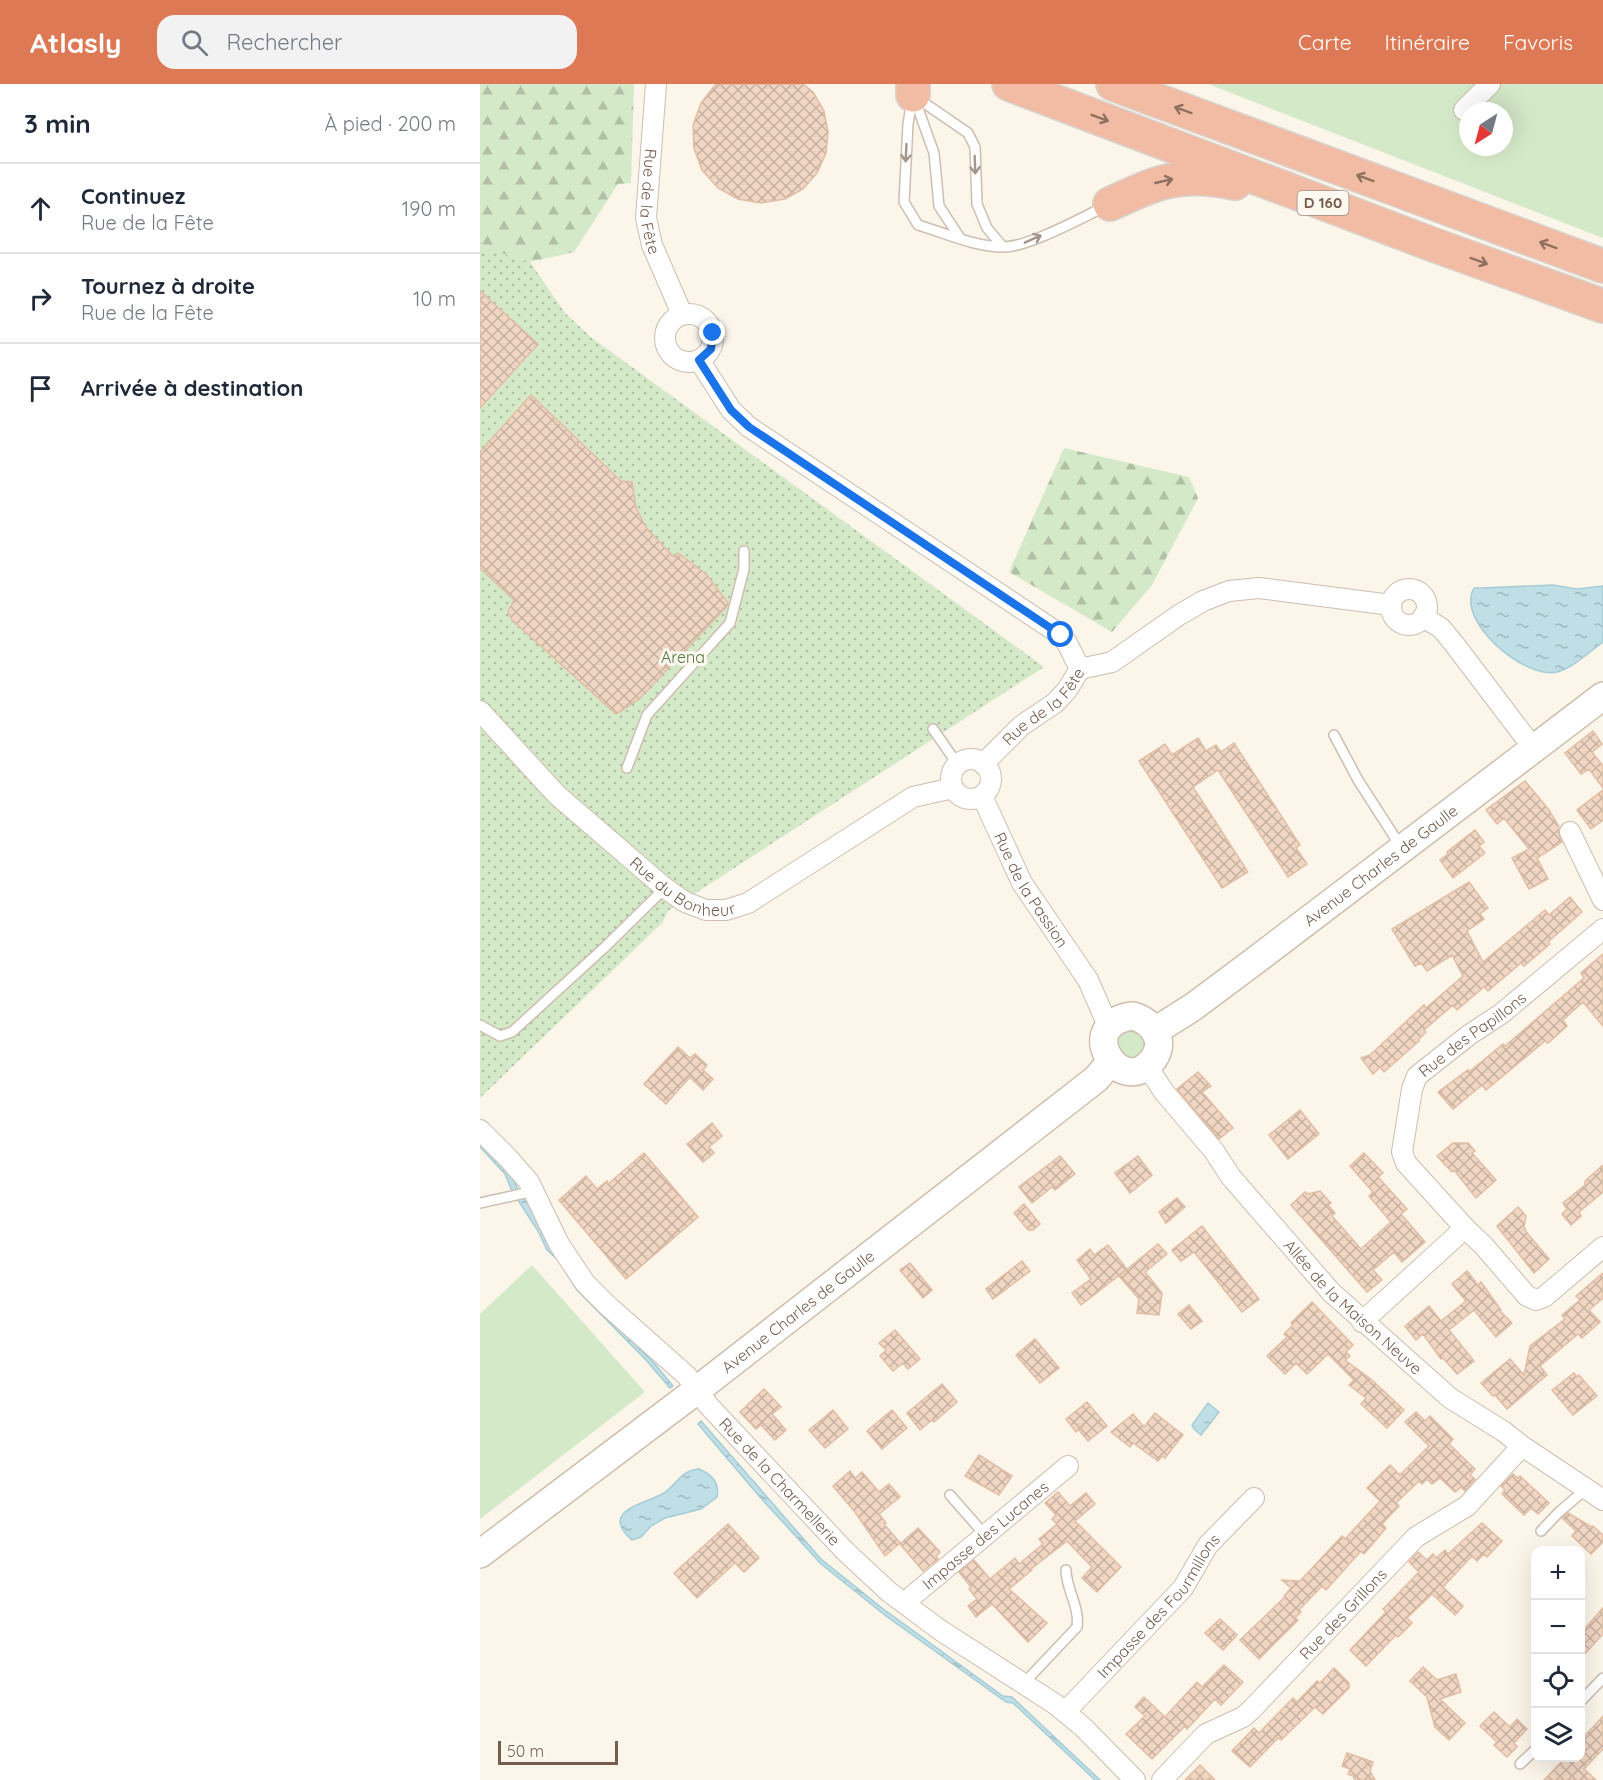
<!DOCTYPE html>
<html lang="fr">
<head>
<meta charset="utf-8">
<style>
  body { margin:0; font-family:Quicksand,sans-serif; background:#f2f2f3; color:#1f2937 }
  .controls { position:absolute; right:18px; bottom:18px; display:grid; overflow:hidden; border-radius:12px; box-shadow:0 6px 24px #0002 }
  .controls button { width:54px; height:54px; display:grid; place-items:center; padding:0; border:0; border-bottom:2px solid #e0e1e3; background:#fff; color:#1f2937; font:30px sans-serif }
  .compass { position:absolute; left:979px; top:18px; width:54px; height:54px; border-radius:50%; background:#fff; box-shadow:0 6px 24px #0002; rotate:216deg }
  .scale { position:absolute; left:18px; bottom:15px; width:120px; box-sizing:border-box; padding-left:6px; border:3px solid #755d4e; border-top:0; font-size:16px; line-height:21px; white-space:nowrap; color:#755d4e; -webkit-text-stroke:4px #fef9f0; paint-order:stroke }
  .stop { position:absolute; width:18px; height:18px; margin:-14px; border:4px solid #1a73e8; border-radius:50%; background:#fff }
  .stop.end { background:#1a73e8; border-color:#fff; box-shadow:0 2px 6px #0008 }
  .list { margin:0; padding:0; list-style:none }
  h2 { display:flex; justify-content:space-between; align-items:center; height:78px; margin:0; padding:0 24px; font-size:26px }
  h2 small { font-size:20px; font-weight:400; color:#747a83 }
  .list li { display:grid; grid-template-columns:39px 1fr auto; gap:18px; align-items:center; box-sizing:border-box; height:90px; padding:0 24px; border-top:2px solid #e0e1e3 }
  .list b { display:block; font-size:22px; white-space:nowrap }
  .list p { margin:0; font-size:20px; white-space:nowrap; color:#747a83 }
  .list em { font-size:20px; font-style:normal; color:#747a83 }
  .icon { flex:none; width:33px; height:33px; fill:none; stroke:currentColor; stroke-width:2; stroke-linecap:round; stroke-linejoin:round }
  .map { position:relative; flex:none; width:1123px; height:1696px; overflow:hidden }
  header { display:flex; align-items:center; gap:36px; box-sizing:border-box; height:84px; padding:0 30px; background:#de7956; color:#fff }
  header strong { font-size:28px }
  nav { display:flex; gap:33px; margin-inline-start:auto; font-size:21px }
  .search { width:420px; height:54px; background:#f2f2f3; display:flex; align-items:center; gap:15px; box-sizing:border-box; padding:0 21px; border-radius:18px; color:#747a83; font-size:22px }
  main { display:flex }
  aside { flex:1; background:#fff }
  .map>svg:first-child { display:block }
  .grass { fill:#d4e9c8; fill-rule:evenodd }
  .forest { fill:url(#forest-firs) }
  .park { fill:url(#park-dots) }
  .water { fill:url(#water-ripples); stroke:#a5cdd6; stroke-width:1.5 }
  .building { fill:url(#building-cross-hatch); stroke:#e1bda4; stroke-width:1.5 }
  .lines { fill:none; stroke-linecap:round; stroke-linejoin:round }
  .lane-casing { stroke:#cdbeb0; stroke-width:12 }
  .street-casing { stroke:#cdbeb0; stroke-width:22 }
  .secondary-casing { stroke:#d0bead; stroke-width:30 }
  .highway-casing { stroke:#d8d2cd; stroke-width:36 }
  .lane { stroke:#fff; stroke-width:9 }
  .street { stroke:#fff; stroke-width:20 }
  .secondary { stroke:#fff; stroke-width:27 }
  .highway { stroke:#f2bba4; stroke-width:33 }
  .oneway { stroke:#8e705f }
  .oneway2 { stroke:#a5968c }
  .route { stroke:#1a73e8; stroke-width:8 }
  .labels { text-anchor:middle; stroke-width:6; stroke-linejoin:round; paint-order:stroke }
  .shield { fill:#fef9f0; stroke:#9e8c7f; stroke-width:1.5 }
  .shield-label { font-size:15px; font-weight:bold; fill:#755d4e }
  .street-label { font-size:16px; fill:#755d4e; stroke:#fef9f0 }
  .park-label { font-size:16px; fill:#547a46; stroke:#fef9f0 }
</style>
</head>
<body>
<header>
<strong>Atlasly</strong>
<div class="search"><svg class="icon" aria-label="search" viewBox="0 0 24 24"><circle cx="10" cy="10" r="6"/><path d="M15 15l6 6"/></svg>Rechercher</div>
<nav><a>Carte</a><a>Itinéraire</a><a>Favoris</a></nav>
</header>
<main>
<aside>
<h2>3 min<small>À pied · 200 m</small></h2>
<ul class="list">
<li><svg class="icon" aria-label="ahead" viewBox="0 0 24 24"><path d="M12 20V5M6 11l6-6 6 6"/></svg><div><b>Continuez</b><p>Rue de la Fête</p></div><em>190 m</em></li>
<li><svg class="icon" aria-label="right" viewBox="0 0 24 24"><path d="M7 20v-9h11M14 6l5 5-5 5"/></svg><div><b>Tournez à droite</b><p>Rue de la Fête</p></div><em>10 m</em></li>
<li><svg class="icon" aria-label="arrive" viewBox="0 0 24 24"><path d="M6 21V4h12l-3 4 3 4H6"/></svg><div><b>Arrivée à destination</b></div></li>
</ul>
</aside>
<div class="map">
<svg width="1123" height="1696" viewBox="0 0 1123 1696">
  <defs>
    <pattern id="forest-firs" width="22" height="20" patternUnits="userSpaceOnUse" patternTransform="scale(1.5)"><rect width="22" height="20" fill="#d4e9c8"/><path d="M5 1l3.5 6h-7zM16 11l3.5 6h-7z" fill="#b1c0a5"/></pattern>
    <pattern id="park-dots" width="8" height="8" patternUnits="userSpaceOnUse" patternTransform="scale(1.5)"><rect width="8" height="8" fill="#d4e9c8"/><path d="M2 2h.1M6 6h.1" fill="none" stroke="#b1c0a5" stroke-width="1.8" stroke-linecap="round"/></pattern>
    <pattern id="water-ripples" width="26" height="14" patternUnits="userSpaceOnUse" patternTransform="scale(1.5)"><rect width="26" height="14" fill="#bfdee5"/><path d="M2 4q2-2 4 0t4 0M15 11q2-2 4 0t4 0" fill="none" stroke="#a0b7bc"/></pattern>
    <pattern id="building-cross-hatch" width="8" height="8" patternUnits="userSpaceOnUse" patternTransform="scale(1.5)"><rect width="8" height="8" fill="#f0d6c3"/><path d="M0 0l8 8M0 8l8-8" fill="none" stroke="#c7b1a1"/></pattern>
  </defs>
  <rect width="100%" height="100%" fill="#fcf5ea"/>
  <path class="grass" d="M728,0H1123V154ZM988,27H1024V63H988Z
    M654,942L669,957L658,975L642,973L636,953Z
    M52,1181L165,1308L0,1435V1230Z"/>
  <path class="forest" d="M0,0H154L151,99L138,100L94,168L50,178L7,165L0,156Z
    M584,364L709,393L718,414L672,501L632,548L529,488Z"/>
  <path class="park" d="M0,156L7,165L50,178L85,229L112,254L564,583L188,827L182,839L0,1014Z"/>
  <path class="water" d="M1073,501L1097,505L1123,502V558C1109,568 1093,584 1077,588C1045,596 975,537 994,504H1001Z
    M0,1058L29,1085L38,1106L138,1243L175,1280L193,1302L190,1304L166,1276L97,1206L78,1176L67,1166L58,1147L32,1107L25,1090L0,1063Z
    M728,1319L739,1328L721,1351L714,1345L712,1341Z
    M221,1337L341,1475L402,1524L523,1612L532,1613L620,1696H615L533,1619L526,1618L406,1532L341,1480L279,1412L218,1340Z
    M219,1385C231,1390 240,1398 237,1413L221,1425L185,1434L171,1442L161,1453L152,1456C118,1426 166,1420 184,1409C197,1400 201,1386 219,1385Z"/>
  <path class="building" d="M236,0H323L333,8L344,27L348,48L346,69L337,89L323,105L305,115L281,119L258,115L238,104L222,86L214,64L213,41L221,19Z
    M0,207L58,260L0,324Z
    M51,311L141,397L152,398L156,424L167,445L194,473L198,469L226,490L248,519L247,522L159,615L136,630L32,536L28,527L34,516L0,484V368Z
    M1113,647L1122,660L1112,668L1123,682V704L1109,685L1101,690L1085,669Z
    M718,654L726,667L736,661L741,668L754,659L820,761L816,764L827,780L808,793L738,686L713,703L768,788L742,804L659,677L685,660L692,671Z
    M1045,697L1069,726L1079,743L1078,748L1082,758L1057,774L1068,795L1049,805L1032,774L1049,765L1024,734L1017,740L1006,726Z
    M1123,706V736L1111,745L1097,726Z
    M995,746L1004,758L999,762L1005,769L973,794L960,776L968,770L967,768Z
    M989,798L1008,824L1000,830L1004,835L987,847L1003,878L1065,826L1069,831L1090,813L1102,828L1068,858L1070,860L1044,882L1041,879L1008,907L1004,903L977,926L973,921L944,946L946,948L939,955V957L904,988L900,983L893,990L881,974L890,971L944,921L946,924L983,892L972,871L947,887L941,879L935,882L912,845Z
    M1123,870V942L1103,918L1083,936L1087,942L1068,959L1065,957L1006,1006L1002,1001L973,1025L958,1008L988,986L989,988L1023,960L1025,962L1104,894L1101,889Z
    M198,963L210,974L215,970L227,981L223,986L233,995L223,1006L210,993L186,1020L164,1000Z
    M718,988L731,1002L722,1008L753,1044L739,1055L697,1005Z
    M820,1026L839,1050L808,1075L789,1051Z
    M232,1039L242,1052L229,1063L234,1069L223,1078L207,1060Z
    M973,1059H988L995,1067L992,1069L1016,1096L996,1114L974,1086L972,1088L957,1072Z
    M164,1069L218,1133L146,1195L79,1116L106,1092L117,1105L127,1097L128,1100Z
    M884,1069L903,1089L898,1093L927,1125L921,1130L945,1158L922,1178L914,1168L893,1186L902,1196L887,1208L811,1121L825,1108L828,1110L840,1107L851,1119L848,1121L855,1129L852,1132L881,1165L911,1138L889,1112L893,1108L870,1082Z
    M580,1072L595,1090L575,1106L572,1103L552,1119L539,1103Z
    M658,1072L672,1091L650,1109L635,1089Z
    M1123,1081V1108L1099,1128L1101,1132L1091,1141L1082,1130L1087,1125L1083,1119L1105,1101V1097Z
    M697,1114L705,1123L686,1139L679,1128Z
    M544,1120L560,1140L553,1146H548L534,1129Z
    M1038,1123L1046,1132L1044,1143L1047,1149L1069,1175L1054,1189L1017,1142Z
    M722,1142L779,1215L762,1228L714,1168L701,1177L692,1166Z
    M678,1160L687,1170L665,1188L682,1209L679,1231L657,1229L659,1215L639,1192Z
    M628,1161L647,1185L601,1221L592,1209L611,1195L597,1176L610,1165L614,1171Z
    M542,1177L550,1187L513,1215L506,1205Z
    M430,1179L452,1206L443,1214L420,1186Z
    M987,1187L998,1201L1001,1198L1021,1226L1020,1227L1032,1239L1016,1253L994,1226L969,1246L994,1277L977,1290L963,1274L961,1275L943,1250L936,1256L925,1242L949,1222L961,1237L986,1217L972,1200Z
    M1123,1189V1214L1109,1226L1120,1238L1102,1254L1098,1250L1060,1282L1067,1291L1027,1325L1015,1311L1013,1312L1001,1299L1030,1275L1044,1291L1050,1262L1085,1235L1082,1231L1100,1216L1096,1212Z
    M832,1218L873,1261L866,1268L870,1272L865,1276L892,1296L924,1326L907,1344L881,1320L886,1314L869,1301L874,1296L848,1270L827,1290L816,1279L805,1290L787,1272L807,1253L804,1250L813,1241L811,1239Z
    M709,1221L722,1237L711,1245L698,1230Z
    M415,1246L440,1275L428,1285L423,1279L413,1287L400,1272L406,1266L399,1259Z
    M555,1255L579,1284L560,1299L536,1271Z
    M1094,1289L1097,1293L1099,1291L1117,1312L1093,1331L1072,1306Z
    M462,1300L477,1318L454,1338L452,1336L440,1346L427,1329Z
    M284,1305L301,1323L292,1330L306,1346L295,1356L281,1341L276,1345L260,1328Z
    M607,1318L627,1342L608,1357L598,1345L596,1348L586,1335Z
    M353,1326L368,1345L345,1364L329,1346Z
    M412,1326L427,1344L402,1365L387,1347Z
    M936,1328L945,1337L950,1332L973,1355L969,1360L995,1385L990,1391L995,1395L985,1407L981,1403L975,1408L960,1394L952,1400L947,1395L942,1400L939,1397L916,1419L919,1422L902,1440L906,1444L884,1470L881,1467L846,1506L842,1502L819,1526L821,1528L815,1534L818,1536L779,1575L760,1556L805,1513L804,1512L811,1504L802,1496L820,1497L862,1452L865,1455L900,1417L887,1404L910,1381L920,1391L949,1362L925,1338Z
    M675,1329L703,1351L685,1374L682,1372L678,1377L653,1359L650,1363L631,1348L653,1330L664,1343Z
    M499,1371L532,1392L519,1411L485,1392Z
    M370,1387L375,1394L382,1388L399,1408L409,1400L420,1413L399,1430L406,1439L404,1440L420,1459L405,1472L375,1428L353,1402Z
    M1033,1390L1038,1394L1040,1392L1069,1419L1058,1430L1051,1424L1044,1431L1022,1410L1025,1406L1021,1402Z
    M578,1408L590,1422L606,1409L615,1420L595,1437L641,1483L617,1508L602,1494L612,1483L587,1457L551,1485L552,1486L529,1505L567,1539L548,1558L512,1520L496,1533L488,1522L497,1515L489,1505L491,1503L479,1488L494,1476L510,1495L535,1474L539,1480L563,1460L559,1455L577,1440L572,1435L576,1431L565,1419Z
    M1088,1429L1112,1443L1113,1442L1123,1451V1458L1111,1470L1092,1452L1096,1447L1082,1434Z
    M1002,1439L1022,1457L1007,1473L1004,1470L997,1477L992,1472L963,1503L983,1522L975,1531L952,1510L927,1534L932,1539L918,1553L916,1551L886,1582L870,1566L906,1528L903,1525L939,1488L929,1478L938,1468L947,1476L953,1470L956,1474L965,1466L968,1470Z
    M248,1440L279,1474L264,1488L255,1479L217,1514L194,1489Z
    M438,1444L460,1468L456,1472L458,1475L443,1487L420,1460Z
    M1123,1524V1550L1101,1574V1549Z
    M740,1535L757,1551L743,1566L725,1549Z
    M744,1581L763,1598L741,1621L735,1615L707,1645L705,1642L672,1675L646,1650L665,1632L655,1623L664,1613L685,1633L717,1598L722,1603Z
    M943,1583L957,1596L976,1590L981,1608L960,1615L985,1639L969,1656L955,1643L947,1613L930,1597Z
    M854,1584L869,1599V1604L843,1630L835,1623L801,1656L798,1654L770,1683L752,1667L774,1644L779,1649L813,1614L817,1618L837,1597L840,1599Z
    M1014,1628L1030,1643L1037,1635L1047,1645L1034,1659L1037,1663L1027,1673L1014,1661L1017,1658L1000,1642Z
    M1123,1632V1665L1104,1685L1116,1696H1064L1085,1674H1101V1656Z
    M867,1669L893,1678L890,1687L895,1696H875L873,1692L868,1690L870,1685L862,1682Z
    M720,1681L735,1696H705Z"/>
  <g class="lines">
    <defs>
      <path id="lane" d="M437,14L488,49L495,63L497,120L507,144L523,163
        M432,16L428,40L424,118L438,141C465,149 495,163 523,163C549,163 601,134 626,122
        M435,16L454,69L459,122L480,154
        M453,645L478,681
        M854,651L878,696L921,763
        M147,684L167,631L250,539L264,485V467
        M0,941L20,952L32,948L125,863L185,804
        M0,1119L54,1107
        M470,1411L505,1451
        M1061,1447L1079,1428L1106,1405
        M544,1599L597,1543C600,1523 586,1505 586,1486
        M1100,1618L1123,1594
        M1040,1680L1056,1665"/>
      <g id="street">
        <path id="s1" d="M176,0L166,134L172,161L202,230"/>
        <path d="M984,26L1010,0"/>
        <circle cx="209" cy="254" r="24"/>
        <path d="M219,276L251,326L269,343L581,551L587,559L600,585"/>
        <circle cx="929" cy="523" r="18"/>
        <path d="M943,533L961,544L975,561L1054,665"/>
        <path d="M600,585L632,578L699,531L723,517L749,507L779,504L911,521"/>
        <path id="s2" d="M0,627L77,711L185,804L205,818L226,826H246L268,819L433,713L473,704"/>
        <circle cx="491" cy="695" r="20"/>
        <path id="s3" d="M503,680L541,642L575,619L587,606L600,585"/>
        <path id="s4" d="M502,712L542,799L608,896L629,944"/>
        <path d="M1090,748L1123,816"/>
        <path id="s5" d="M667,982L684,1008L734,1067L751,1093L851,1208L970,1314L1023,1347L1042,1362L1123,1416"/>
        <path id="s6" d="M0,1046L29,1075L49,1098L79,1160L105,1199L127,1221L207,1292L228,1321L365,1467L409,1508L460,1546L575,1620L603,1643L655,1696"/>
        <path d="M985,1144L1003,1161L1047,1212L1056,1216L1064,1213L1123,1163"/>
        <path id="s7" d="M882,1238L985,1144L926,1079L922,1068L932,1005L937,992L989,951L1021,930L1123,845"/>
        <path id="s8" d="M424,1519L588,1382"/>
        <path id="s9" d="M585,1628L703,1504L728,1461L774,1414"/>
        <path id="s10" d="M682,1696L726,1650L763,1633L772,1625L936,1453L987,1422L1042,1362"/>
      </g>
      <g id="secondary">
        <path d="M653,932C674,938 688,959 671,978C639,1014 593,939 653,932Z"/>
        <path id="s11" d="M675,947L713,923L772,879L1123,612"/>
        <path id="s12" d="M0,1470L217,1306L616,995L631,978"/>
      </g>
      <path id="highway" d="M529,0L954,161L1123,222
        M633,0L1123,182
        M433,11V0
        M630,120C679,97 700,88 755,99"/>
    </defs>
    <use href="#lane" class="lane-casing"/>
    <use href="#street" class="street-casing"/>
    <use href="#secondary" class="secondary-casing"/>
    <use href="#highway" class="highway-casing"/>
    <use href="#lane" class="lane"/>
    <use href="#street" class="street"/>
    <use href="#secondary" class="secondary"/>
    <use href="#highway" class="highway"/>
  </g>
  <defs><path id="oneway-shaft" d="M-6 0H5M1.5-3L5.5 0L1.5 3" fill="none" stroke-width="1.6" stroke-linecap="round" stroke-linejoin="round" transform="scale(1.5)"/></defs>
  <g class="oneway">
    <use href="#oneway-shaft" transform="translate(703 26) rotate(-160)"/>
    <use href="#oneway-shaft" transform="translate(620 34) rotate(21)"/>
    <use href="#oneway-shaft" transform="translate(885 94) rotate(-160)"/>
    <use href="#oneway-shaft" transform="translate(684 97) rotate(-13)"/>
    <use href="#oneway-shaft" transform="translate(1068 161) rotate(-160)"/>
    <use href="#oneway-shaft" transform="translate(999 177) rotate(20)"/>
  </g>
  <g class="oneway2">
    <use href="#oneway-shaft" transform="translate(426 69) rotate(93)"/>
    <use href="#oneway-shaft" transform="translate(495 81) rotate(88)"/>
    <use href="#oneway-shaft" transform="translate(553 155) rotate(-24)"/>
  </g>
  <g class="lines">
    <path class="route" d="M233,249L231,265L219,276L251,326L269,343L581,551"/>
  </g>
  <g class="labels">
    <rect class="shield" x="817.5" y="107" width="51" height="24" rx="4.5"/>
    <g class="shield-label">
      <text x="843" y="124">D 160</text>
    </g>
    <g class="street-label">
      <text dy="6" stroke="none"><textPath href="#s1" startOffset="118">Rue de la Fête</textPath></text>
      <text dy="6" stroke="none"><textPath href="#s3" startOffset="84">Rue de la Fête</textPath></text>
      <text dy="6" stroke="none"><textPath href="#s11" startOffset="280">Avenue Charles de Gaulle</textPath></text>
      <text dy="6" stroke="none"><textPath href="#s2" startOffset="273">Rue du Bonheur</textPath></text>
      <text dy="6" stroke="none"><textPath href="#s4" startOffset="106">Rue de la Passion</textPath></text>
      <text dy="6" stroke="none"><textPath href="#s7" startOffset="386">Rue des Papillons</textPath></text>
      <text dy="6" stroke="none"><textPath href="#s5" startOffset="318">Allée de la Maison Neuve</textPath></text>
      <text dy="6" stroke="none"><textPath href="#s12" startOffset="400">Avenue Charles de Gaulle</textPath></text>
      <text dy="6" stroke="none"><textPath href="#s6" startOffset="466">Rue de la Charmellerie</textPath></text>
      <text dy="6" stroke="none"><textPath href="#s8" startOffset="106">Impasse des Lucanes</textPath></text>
      <text dy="6" stroke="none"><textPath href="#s9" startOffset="142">Impasse des Fourmillons</textPath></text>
      <text dy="6" stroke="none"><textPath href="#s10" startOffset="248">Rue des Grillons</textPath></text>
    </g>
    <g class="park-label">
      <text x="203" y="579">Arena</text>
    </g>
  </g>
</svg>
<div class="controls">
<button>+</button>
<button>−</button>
<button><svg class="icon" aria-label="locate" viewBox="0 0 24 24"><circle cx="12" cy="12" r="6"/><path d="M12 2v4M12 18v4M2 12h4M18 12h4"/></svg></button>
<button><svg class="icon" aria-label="layers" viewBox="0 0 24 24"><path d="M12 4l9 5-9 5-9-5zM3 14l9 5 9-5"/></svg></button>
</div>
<svg class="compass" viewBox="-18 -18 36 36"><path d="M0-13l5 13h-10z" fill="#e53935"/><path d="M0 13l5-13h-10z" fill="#747a83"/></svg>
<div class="scale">50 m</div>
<div class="stop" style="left:581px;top:551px"></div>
<div class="stop end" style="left:233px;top:249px"></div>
</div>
</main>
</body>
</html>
